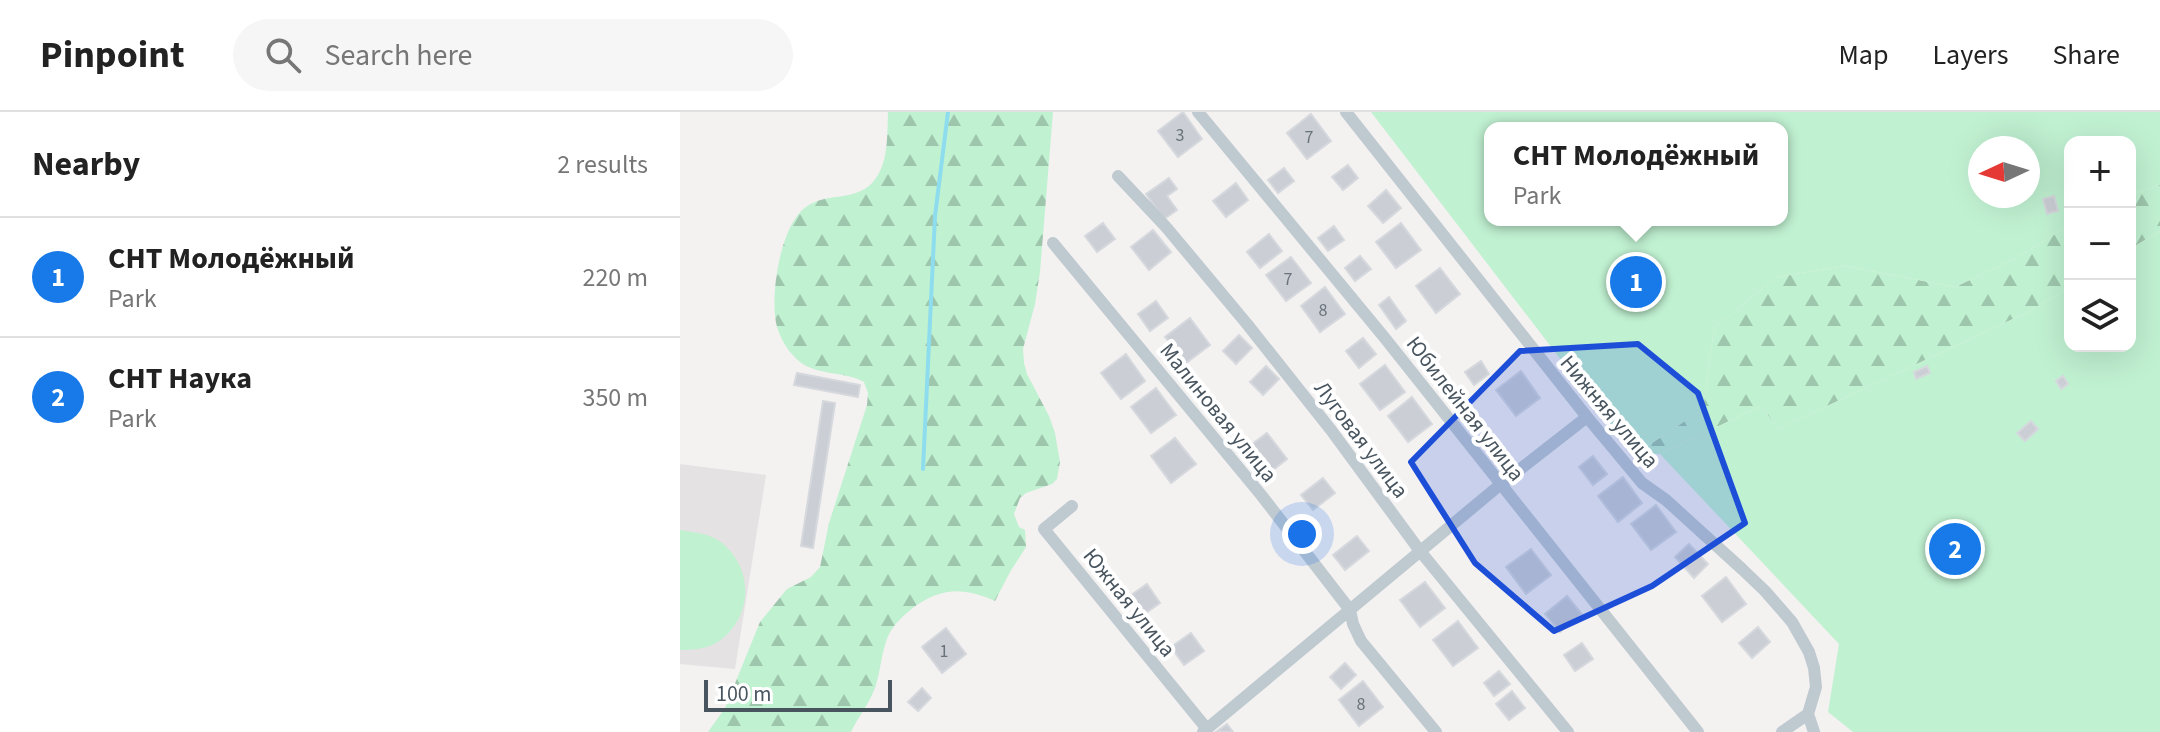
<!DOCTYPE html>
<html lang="en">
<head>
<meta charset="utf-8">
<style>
  body { margin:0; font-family:"Source Sans 3",sans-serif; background:#f6f6f6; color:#222 }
  .controls { position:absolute; right:24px; top:24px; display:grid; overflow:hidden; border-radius:16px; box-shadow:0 8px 32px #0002 }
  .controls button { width:72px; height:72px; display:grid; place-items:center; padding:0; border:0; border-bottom:2px solid #e0e0e0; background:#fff; color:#222; font:40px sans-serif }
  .compass { position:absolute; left:1288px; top:24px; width:72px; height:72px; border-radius:50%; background:#fff; box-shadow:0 8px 32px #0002; rotate:266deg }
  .scale { position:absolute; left:24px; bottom:20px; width:188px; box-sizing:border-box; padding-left:8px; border:4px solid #48555f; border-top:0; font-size:22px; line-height:28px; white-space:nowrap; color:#48555f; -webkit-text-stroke:6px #fff; paint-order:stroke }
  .you { position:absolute; left:622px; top:422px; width:28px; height:28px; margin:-20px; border:6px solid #fff; border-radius:50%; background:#1a73e8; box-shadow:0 0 0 12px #1a73e833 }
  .badge { display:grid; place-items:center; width:52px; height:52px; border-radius:50%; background:#177ae8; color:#fff; font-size:26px; font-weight:700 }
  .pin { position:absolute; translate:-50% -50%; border:4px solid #fff; box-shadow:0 2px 8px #0006 }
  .popup { position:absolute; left:804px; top:10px; width:304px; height:104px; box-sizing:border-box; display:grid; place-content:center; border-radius:16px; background:#fff; filter:drop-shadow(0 2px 6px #0005); font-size:26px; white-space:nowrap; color:#767676 }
  .popup b { font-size:30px; color:#222 }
  .popup::after { content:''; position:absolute; left:50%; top:100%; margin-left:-16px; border:16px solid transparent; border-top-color:#fff }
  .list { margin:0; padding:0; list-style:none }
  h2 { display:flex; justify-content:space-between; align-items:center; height:104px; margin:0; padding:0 32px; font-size:34px }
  h2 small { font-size:26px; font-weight:400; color:#767676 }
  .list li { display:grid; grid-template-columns:52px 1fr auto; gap:24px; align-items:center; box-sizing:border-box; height:120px; padding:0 32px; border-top:2px solid #e0e0e0 }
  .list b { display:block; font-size:30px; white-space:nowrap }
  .list p { margin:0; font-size:26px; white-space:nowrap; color:#767676 }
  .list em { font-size:26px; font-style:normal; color:#767676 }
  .icon { flex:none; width:44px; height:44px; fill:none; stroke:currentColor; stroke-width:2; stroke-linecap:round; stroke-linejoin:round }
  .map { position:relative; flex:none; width:1480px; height:620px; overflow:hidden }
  header { display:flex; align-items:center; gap:48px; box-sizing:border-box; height:112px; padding:0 40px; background:#fff; border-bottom:2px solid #e0e0e0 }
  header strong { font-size:38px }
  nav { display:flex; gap:44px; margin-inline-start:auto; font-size:28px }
  .search { width:560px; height:72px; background:#f6f6f6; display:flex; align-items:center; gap:20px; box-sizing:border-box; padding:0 28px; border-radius:44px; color:#767676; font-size:30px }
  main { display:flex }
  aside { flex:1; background:#fff }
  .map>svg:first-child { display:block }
  .education { fill:#e5e2e3 }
  .forest { fill:url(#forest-firs) }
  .garden { fill:#c0f1d1; fill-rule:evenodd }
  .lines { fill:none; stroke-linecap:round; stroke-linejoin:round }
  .stream { stroke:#8dddee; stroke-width:4 }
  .building { fill:#cbced4; stroke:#d5d8dd; stroke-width:2 }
  .minor { stroke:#bfc9d0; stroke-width:12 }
  .marked { fill:#1d4ed8; fill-opacity:0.2; stroke:#1d4ed8; stroke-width:6; stroke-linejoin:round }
  .labels { text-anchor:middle; stroke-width:8; stroke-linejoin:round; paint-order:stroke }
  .number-label { font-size:18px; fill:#69737c }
  .street-label { font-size:22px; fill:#48555f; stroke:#fff }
</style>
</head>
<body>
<header>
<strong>Pinpoint</strong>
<div class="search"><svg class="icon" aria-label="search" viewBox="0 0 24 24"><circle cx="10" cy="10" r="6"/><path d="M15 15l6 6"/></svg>Search here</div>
<nav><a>Map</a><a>Layers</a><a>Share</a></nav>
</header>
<main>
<aside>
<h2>Nearby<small>2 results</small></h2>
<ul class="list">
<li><span class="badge">1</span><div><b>СНТ Молодёжный</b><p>Park</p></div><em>220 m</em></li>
<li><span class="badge">2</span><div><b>СНТ Наука</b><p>Park</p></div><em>350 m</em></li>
</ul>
</aside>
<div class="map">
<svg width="1480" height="620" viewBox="0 0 1480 620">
  <defs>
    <pattern id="forest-firs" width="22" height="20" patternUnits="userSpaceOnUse" patternTransform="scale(2)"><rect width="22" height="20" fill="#c0f1d1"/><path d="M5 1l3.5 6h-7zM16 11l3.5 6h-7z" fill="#9ec6ad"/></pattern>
  </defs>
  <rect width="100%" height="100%" fill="#f4f1f1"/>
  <path class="education" d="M0,352L86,363L55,557L0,552Z"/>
  <path class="forest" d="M208,0H373L360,160L355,192L343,237L344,251L347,262L369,304L375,321L380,350L377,367L372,372L346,381L340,386L334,402L339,415L345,418L346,435L330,460L315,489C284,475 262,475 234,495C224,503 215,511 209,522C201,539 201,559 195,576C189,592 178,605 171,620H28L45,596L80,510L107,477L131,465L140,455L149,411L187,293L188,281L184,270C164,259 139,264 120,250C109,241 101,228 97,215C89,186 100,113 126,95C146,80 175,90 193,70C209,52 207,23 208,0Z
    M1480,73V119L1450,137V83Z
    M1390,113V175L1350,199L1098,317L1081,294L980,342L954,343L1023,297L1034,216L1097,165L1165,154L1275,175L1336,146Z"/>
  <path class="garden" d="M691,0H1480V73L1450,83V30H1390V113L1336,146L1275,175L1165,154L1097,165L1034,216L1023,297L954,343ZM810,16H1102V108H810ZM1300,36H1348V84H1300Z
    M1480,119V620H1173L1148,600L1159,532L980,342L1081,294L1098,317L1350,199L1390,175V234H1450V137Z
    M0,418C12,420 25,421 36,427C75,451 75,507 36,531C25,537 13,538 0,538Z"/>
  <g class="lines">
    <path class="stream" d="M243,357L255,104L268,0"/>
  </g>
  <path class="building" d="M503,0L522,27L498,45L478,19Z
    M631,2L651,29L627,47L607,21Z
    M668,53L678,66L663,78L652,65Z
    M604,56L614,69L598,81L588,68Z
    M489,66L497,77L487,84L497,98L484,107L466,82Z
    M556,71L568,88L546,105L533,89Z
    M706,78L721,96L703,111L688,94Z
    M1374,84L1378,99L1367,102L1363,87Z
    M423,111L435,127L417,140L405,124Z
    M721,111L741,138L716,156L696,130Z
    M654,114L664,128L648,139L638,126Z
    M473,118L491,140L469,158L451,135Z
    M589,122L602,139L580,156L567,140Z
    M680,144L691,157L675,169L665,156Z
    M611,145L631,171L606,189L586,163Z
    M760,156L780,182L756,201L736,174Z
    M645,175L665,202L640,220L621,194Z
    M709,185L726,209L716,217L699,193Z
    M476,189L488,206L470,219L458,202Z
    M510,206L530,233L506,251L485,225Z
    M559,223L572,236L556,252L543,239Z
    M683,226L696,242L679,256L666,239Z
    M446,242L465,269L441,287L421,261Z
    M801,249L809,262L794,273L785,260Z
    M705,253L725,280L700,298L680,272Z
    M586,254L599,267L583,283L570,270Z
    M1247,254L1250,261L1236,267L1234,260Z
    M841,259L860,286L836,304L816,278Z
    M117,261L180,273L178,285L114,273Z
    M1383,264L1388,272L1381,277L1376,269Z
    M476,276L496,303L471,321L451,295Z
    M732,285L752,312L728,330L708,304Z
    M143,289L155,291L133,436L121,434Z
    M1351,309L1358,317L1345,329L1337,321Z
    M587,321L607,347L583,366L563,339Z
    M495,326L516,352L491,371L471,344Z
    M913,344L927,362L913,373L899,355Z
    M943,365L962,391L938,410L918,384Z
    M643,366L655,381L633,398L621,383Z
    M976,393L996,420L971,438L951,412Z
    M677,424L689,439L665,458L653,443Z
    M1009,432L1028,452L1014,466L995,445Z
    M851,437L871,463L846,482L826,455Z
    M1046,465L1066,492L1042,510L1022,484Z
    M745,470L765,496L740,515L720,488Z
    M467,472L480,491L460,505L447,486Z
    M887,484L902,502L880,520L865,502Z
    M778,509L798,536L773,554L753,528Z
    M1078,515L1090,530L1072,546L1059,531Z
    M266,516L286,542L262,561L242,535Z
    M511,521L524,539L504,553L491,535Z
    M902,531L913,547L895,559L884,543Z
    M665,551L676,563L661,577L650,565Z
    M819,559L830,572L814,584L804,571Z
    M683,569L703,595L679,614L659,588Z
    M242,576L251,586L238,599L228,590Z
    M832,579L845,596L829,608L816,592Z
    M547,612L553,620H536Z"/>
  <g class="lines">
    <path class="minor" d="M518,0L704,225L1018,620
      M666,0L907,305L962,371L986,388L1062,457L1085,479L1112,510L1129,540L1134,556L1136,575L1128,602L1134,620
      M438,64L486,115L567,212L651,318L740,439L888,620
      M373,131L582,384L670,498L673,512L681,529L756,620
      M392,394L364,417L527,617
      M523,620L821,372L907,305
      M1102,620L1128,602"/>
  </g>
  <path class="marked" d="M958,232L1018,281L1065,411L972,474L874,519L795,451L731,350L840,239Z"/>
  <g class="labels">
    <g class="number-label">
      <text x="500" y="29">3</text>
      <text x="629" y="31">7</text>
      <text x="608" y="173">7</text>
      <text x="643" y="204">8</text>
      <text x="264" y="545">1</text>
      <text x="681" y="598">8</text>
    </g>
    <g class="street-label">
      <text transform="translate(786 296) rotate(52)" y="8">Юбилейная улица</text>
      <text transform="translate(930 299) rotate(50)" y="8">Нижняя улица</text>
      <text transform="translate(539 300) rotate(51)" y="8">Малиновая улица</text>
      <text transform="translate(682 327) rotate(53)" y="8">Луговая улица</text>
      <text transform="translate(450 490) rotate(51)" y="8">Южная улица</text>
    </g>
  </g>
</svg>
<div class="controls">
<button>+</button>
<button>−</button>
<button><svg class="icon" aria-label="layers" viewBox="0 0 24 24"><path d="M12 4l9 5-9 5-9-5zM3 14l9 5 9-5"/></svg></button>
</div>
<svg class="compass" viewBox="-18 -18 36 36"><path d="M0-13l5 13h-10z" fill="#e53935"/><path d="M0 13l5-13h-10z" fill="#767676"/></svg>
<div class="scale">100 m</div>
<div class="you"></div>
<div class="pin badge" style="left:956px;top:170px">1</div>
<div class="popup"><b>СНТ Молодёжный</b>Park</div>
<div class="pin badge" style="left:1275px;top:437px">2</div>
</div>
</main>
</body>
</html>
